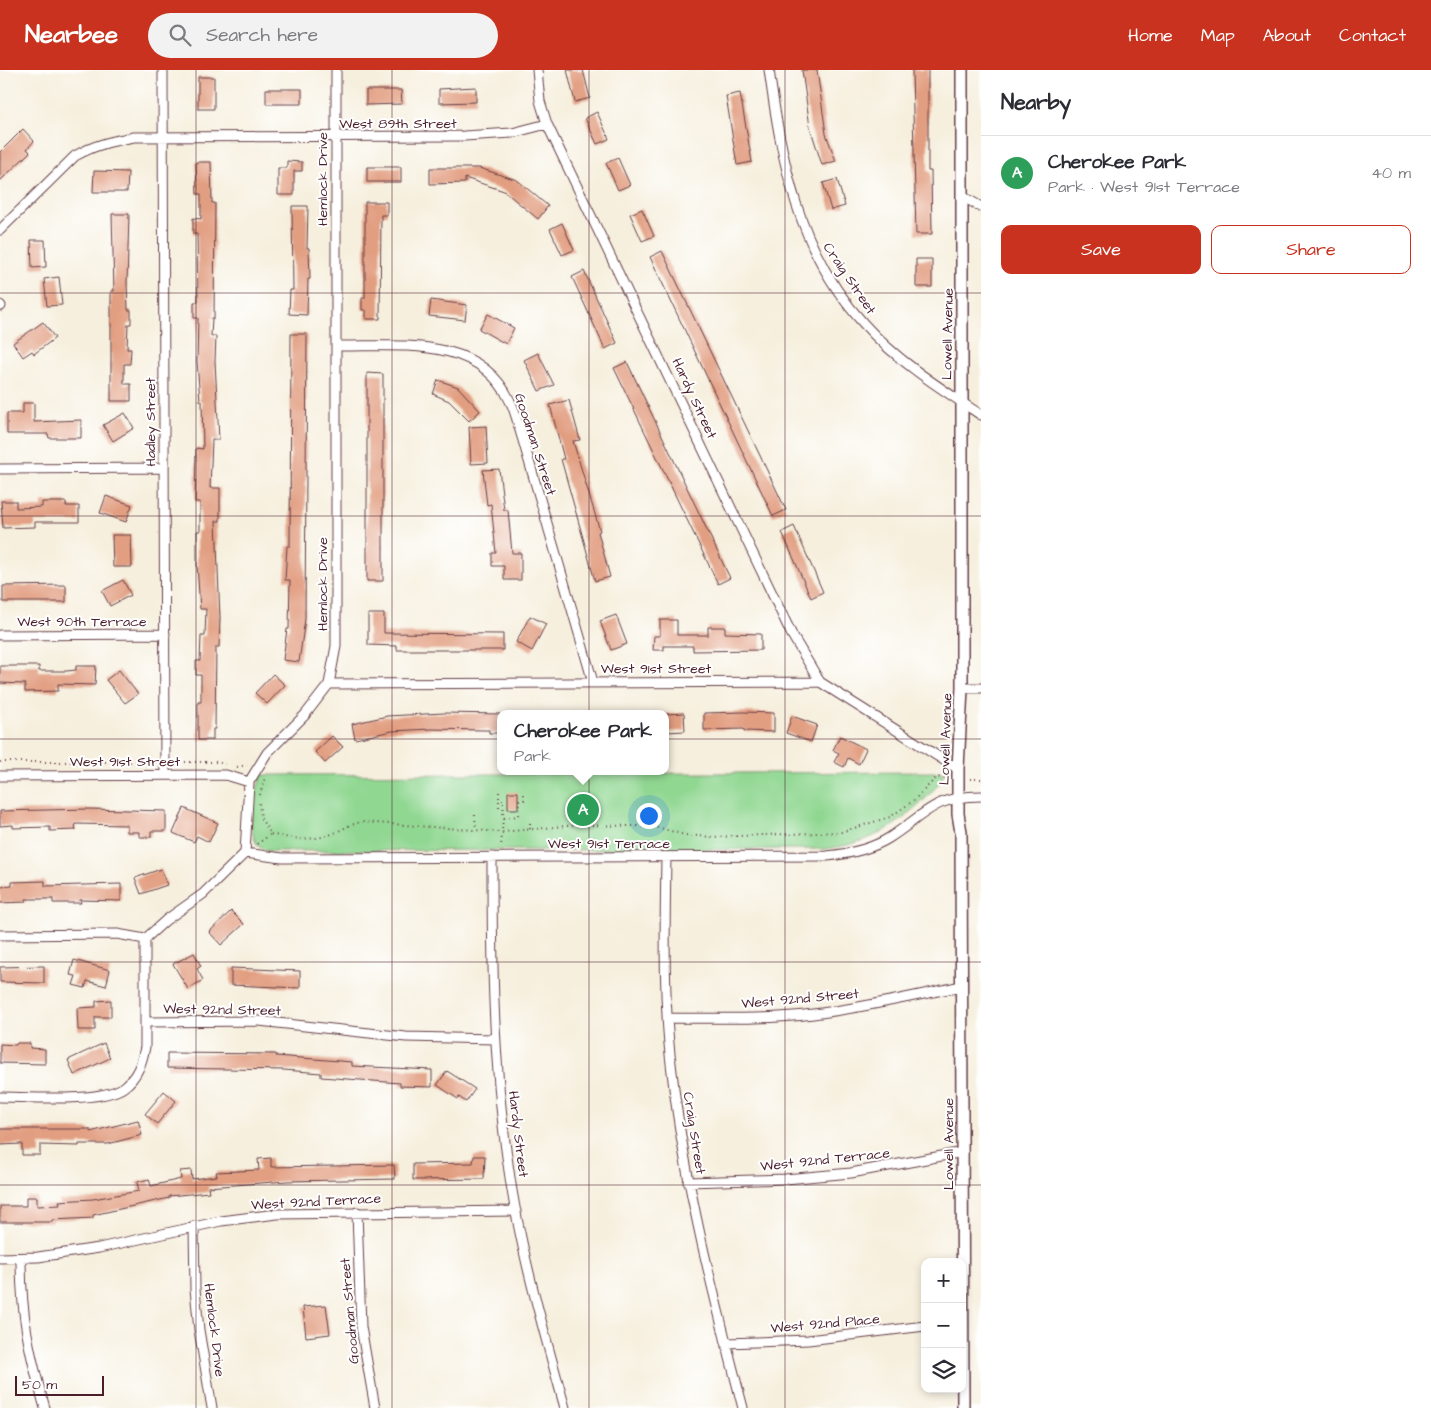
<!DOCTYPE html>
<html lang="en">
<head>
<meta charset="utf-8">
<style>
  body { margin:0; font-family:"Architects Daughter",sans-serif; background:#f2f2f3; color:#2b2b33 }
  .controls { position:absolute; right:15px; bottom:15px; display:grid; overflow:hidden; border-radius:10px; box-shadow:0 2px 8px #0003 }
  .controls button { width:45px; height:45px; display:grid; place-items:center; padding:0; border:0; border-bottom:1px solid #e1e1e2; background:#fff; color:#2b2b33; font:25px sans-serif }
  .scale { position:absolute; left:15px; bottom:12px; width:89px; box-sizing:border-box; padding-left:5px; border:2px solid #4a1f2b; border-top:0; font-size:14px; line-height:18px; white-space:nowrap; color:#4a1f2b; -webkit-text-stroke:4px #fff; paint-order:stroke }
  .you { position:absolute; left:648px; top:745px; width:18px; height:18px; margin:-12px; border:4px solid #fff; border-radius:50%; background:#1a73e8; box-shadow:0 0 0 8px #1a73e833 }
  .badge { display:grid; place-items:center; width:32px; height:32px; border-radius:50%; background:#c8321e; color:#fff; font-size:16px; font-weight:700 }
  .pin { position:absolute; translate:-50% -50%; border:2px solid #fff; box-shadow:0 1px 5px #0006 }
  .popup { position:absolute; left:497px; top:640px; width:172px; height:65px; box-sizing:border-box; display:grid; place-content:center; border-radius:10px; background:#fff; filter:drop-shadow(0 1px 4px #0005); font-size:16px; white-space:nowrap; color:#7c7c81 }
  .popup b { font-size:19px; color:#2b2b33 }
  .popup::after { content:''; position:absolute; left:50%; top:100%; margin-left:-10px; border:10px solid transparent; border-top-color:#fff }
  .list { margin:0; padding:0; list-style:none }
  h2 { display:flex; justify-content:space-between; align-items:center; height:65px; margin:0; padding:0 20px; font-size:21px }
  h2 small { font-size:16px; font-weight:400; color:#7c7c81 }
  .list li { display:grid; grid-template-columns:32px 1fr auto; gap:15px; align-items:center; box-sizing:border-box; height:75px; padding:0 20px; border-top:1px solid #e1e1e2 }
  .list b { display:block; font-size:19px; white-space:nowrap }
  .list p { margin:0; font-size:16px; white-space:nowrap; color:#7c7c81 }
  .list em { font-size:16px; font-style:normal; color:#7c7c81 }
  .actions { display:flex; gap:10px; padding:15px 20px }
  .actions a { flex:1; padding:11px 0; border:1px solid #c8321e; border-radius:10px; text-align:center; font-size:18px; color:#c8321e }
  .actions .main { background:#c8321e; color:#fff }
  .icon { flex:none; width:28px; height:28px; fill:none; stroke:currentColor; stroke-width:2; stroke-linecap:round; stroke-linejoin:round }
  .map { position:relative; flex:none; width:981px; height:1338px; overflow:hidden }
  header { display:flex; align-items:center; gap:30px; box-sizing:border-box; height:70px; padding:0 25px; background:#c8321e; color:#fff }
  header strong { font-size:24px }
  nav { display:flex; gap:28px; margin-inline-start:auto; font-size:18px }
  .search { width:350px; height:45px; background:#f2f2f3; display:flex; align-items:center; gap:12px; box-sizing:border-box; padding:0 18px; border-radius:28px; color:#7c7c81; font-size:19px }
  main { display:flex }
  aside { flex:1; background:#fff }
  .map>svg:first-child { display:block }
  .green { fill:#90d791; stroke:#6d7b5e }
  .building { fill:#e29e81 }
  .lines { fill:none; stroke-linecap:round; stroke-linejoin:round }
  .minor-casing { stroke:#643e46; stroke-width:11 }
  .tertiary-casing { stroke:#643e46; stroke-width:14 }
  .path { stroke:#643e46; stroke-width:2; stroke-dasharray:1 4; stroke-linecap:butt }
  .minor { stroke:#fff; stroke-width:9 }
  .tertiary { stroke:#fff; stroke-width:11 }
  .grid { fill:none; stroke:#4a1f2b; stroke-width:1; stroke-opacity:0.55 }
  .labels { text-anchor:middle; stroke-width:4; stroke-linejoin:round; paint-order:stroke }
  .street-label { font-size:14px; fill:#4a1f2b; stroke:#fff }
</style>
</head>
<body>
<header>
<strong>Nearbee</strong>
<div class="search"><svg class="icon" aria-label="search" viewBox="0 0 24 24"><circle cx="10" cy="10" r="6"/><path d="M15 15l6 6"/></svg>Search here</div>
<nav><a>Home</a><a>Map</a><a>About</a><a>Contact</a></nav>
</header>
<main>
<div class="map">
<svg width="981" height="1338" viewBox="0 0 981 1338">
  <rect width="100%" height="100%" fill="#fff"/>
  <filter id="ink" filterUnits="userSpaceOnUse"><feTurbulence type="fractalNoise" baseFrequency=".02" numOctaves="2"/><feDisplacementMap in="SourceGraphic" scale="10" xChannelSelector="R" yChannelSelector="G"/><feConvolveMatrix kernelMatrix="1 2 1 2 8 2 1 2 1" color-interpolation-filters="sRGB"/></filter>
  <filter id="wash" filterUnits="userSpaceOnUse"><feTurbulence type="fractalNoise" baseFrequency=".0096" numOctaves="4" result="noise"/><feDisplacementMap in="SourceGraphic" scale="20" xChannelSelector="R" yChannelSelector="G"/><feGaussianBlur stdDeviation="1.12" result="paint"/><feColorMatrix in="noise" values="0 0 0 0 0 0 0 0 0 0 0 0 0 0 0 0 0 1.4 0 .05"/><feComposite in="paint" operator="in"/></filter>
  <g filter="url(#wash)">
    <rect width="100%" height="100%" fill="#f6efdd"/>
    <path class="green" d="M944,702C942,712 934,719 927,727C896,758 870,773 826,779L267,781L258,776C245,756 254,725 262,705Z"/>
    <g id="blocks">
      <path class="building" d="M567,0H583L590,28L575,32Z
        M802,0H817L826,64L836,91L822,95L810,57Z
        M912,0H928V101H931L932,164H916Z
        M198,7H214V39H198Z
        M476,17V32L439,33V19Z
        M266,19H302V34H266Z
        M366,20H401L402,34L366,35Z
        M740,23L752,92L737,95L726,26Z
        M597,42L609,69L597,74L585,48Z
        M23,59L34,71L27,79L30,82L0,111V82Z
        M618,88L630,115L618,120L606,93Z
        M287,91L302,92V101H294V125H278V98H287Z
        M196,92H211L212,133H215L214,248H212L211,266H216L215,291L219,370H212L210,418H220V451H216L220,548L219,577H216L215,659H213V670H198V632H201V605H196V591H200L201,566H205L206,539H200L197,494V461H200V432H195L196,378L203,379L202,331H200L197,291L198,248H194V232H198L197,164H193V148L201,149V124H197Z
        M367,97H401V112H367Z
        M430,98H479L517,110L548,136L538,149L504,121L465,108V113L430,114Z
        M94,101L128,102L127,122H93Z
        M837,109L845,136L831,140L823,113Z
        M365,132H387V145H381L380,249H366V240H362V228H365Z
        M292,136H308L307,178H309L310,209H308L307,245L289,244L290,220H293Z
        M642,139L654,166L642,171L630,144Z
        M112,144H129L127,214L128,240H131V254H128L127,279H131L130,294H124V314H131V331H111V221H114Z
        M562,153L574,180L562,185L550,159Z
        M31,170H45L46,197L32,198Z
        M662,181L786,440L773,446L650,187Z
        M916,189H932V217H916Z
        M584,201L617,273L605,279L572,207Z
        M59,207L62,235L47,236L44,209Z
        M431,230L467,235L465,250L429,246Z
        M488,244L514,258L506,274L479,259Z
        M43,252L55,268L34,284L32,281L23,287L13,273Z
        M291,264H307L305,549L299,592L283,590L287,559H289L290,510H285L287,476H290Z
        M538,283L554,315L539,321L524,290Z
        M627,292L730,508L718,514L614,298Z
        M367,303L383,304V511H367Z
        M438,310L458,317L480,341L469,351L449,331L433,324Z
        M569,330L580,370L573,371L600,461L598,462L610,507L595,511L561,389H564L550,335Z
        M23,333H34V352L81,350V368H49L48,364H7V343H23Z
        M125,343L134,358L113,371L103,355Z
        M486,356L488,393L471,394L469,357Z
        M499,399L504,440H508L512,483H521V510H504V496H492V483H496L491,434L487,435L483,400Z
        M106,426L132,435L126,452L100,443Z
        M1,431H16V438L42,437V432H66V436H79V452H35V457L3,458Z
        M794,456L823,522L811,528L782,462Z
        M112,465H131L132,497H113Z
        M123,510L131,525L110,536L102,521Z
        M66,515V532H3V516Z
        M368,544H384V563L503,564V580H397V576L368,575Z
        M616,545L627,574L611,580L600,551Z
        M530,546L546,554L532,581L516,572Z
        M660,550H677V565H708V557H725V563L761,564V580L693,581V576H664V580H653L654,566H660Z
        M0,596H39V601H67L76,600V596H96L95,615L58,614V621L25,622V614L0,613Z
        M119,600L138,624L125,633L106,610Z
        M273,604L285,615L267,634L255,623Z
        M744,642L774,643V662L744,661V659L704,660V643Z
        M444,643L500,644V663H489V660H483L431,659L392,661L355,669L352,654L387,646Z
        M684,643L685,661L666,662V644Z
        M792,646L817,655L811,672L786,663Z
        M332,666L343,677L325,693L315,682Z
        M840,666L866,679L859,694L848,688L844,697L834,692L839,683L833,680Z
        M508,722H518V739H508Z
        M184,738L218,753L209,772L197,766L194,772L173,763Z
        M90,739L166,741V761H151V767H139V762H127V755L75,754L76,760L50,761V757L13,758V755L0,756V741Z
        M161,799L167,815L141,824L135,808Z
        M45,811V816L121,814V831L80,830L81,833H53V829H26V832L0,833V817L12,816V812Z
        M231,841L244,854L221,875L209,862Z
        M194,883L201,896L197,899L203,910L188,919L173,894Z
        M74,890L110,900L106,916L87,911L85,918L73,915L76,906L70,905Z
        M44,896V913L0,912V897Z
        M231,898L300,901V918L231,915Z
        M111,930V947H95V960H78L77,938L96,937V931Z
        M17,973H30V978L45,979V994L0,993V974L16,975Z
        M104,973L110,988L74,1005L68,990Z
        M167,983L276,984V986L352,992V996L432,1000V1017L400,1016V1013L321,1007V1003L284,1000L167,998Z
        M447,1001L475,1019L466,1032L459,1027L458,1029L437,1015Z
        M164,1021L176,1031L157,1054L145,1044Z
        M138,1050L142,1065L108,1074H79V1076L40,1075V1085H22V1074L0,1075V1059H90V1062Z
        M474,1086H485L484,1109L413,1110V1094L473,1093Z
        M271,1088V1097L394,1095L395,1109L288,1111L208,1117L209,1122L169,1126V1128L93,1145V1148L52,1150V1152H0V1136H26V1127H37V1136L60,1135L59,1131L93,1129L139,1121L137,1112L149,1109L151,1116L181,1109L180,1101L191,1100L192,1109L217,1106L216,1102L259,1100L258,1089Z
        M326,1235L330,1264L306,1267L303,1237Z"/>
    </g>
  </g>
  <g filter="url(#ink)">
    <use href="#blocks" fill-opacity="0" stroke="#643e46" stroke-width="1"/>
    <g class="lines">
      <defs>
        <path id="minor" d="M163,0L165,705
          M537,0L540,31L547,54L792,565L820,612
          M769,0C782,93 798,182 864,254C897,291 940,318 981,345
          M962,126L981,137
          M0,160L75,86C94,75 112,71 134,67L464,66L512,63L547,54
          M0,235L1,236
          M336,276C397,277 479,264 510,331C516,342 518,355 522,367L593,612
          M0,399L164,398
          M0,565L165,564
          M329,614L820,612L958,699
          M962,618H981
          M0,706L226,705L249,712
          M245,783L282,788L827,786C848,784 870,780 889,768C925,745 933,726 981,726
          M492,787C492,890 493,992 508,1094C519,1176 543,1258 565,1338
          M666,787C665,858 663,931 672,1002C685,1116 714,1227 743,1338
          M0,865L117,864L145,869
          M668,948C716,948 765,950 813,944C863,938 913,926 962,916
          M145,952L259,951L406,967L495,969
          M0,1027C29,1027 101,1033 124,1017C137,1007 142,993 145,977V869L166,850L203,824L245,783L249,712L267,683L305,645L329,614L336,576V0
          M688,1112L785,1109L851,1103L963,1082
          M357,1142L361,1257L375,1338
          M194,1156L195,1219L199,1260L212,1338
          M0,1188L38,1187L99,1178L221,1151L277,1144L516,1141
          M21,1188C21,1246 29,1282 45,1338
          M726,1273L808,1270L925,1256"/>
        <path id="tertiary" d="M962,0V618L958,699V744L961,762L963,1338"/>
      </defs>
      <use href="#minor" class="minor-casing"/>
      <use href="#tertiary" class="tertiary-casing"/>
      <path class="path" d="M0,692H156
        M175,692H216L225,694
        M237,697L247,695
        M970,709H981
        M499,722V730
        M260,725L265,708
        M499,737V730H504L501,777
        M475,745L476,760
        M504,748L518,746L519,730H524V723
        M530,753V760
        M271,764C289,769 312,771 329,765C341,761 349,754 362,752L502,762L577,755L634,756L660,758L685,765L712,767L841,762L890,747L913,731L937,707L948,709
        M257,774L271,764L261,749L259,732"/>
      <use href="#minor" class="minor"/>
      <use href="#tertiary" class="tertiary"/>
    </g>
  </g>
  <path class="grid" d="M196,0V1338M392,0V1338M589,0V1338M785,0V1338M0,223H981M0,446H981M0,669H981M0,892H981M0,1115H981"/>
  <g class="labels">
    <g class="street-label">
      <text x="398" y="58">West 89th Street</text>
      <text transform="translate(322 109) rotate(-90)" y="5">Hemlock Drive</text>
      <text transform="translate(850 208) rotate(56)" y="5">Craig Street</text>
      <text transform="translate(947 264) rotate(-89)" y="5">Lowell Avenue</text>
      <text transform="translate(695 328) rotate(65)" y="5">Hardy Street</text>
      <text transform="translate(150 352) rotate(-90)" y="5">Hadley Street</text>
      <text transform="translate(536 374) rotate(72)" y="5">Goodman Street</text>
      <text transform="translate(322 514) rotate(-90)" y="5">Hemlock Drive</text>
      <text x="82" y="556">West 90th Terrace</text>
      <text x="656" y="603">West 91st Street</text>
      <text transform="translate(945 669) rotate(-88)" y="5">Lowell Avenue</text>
      <text x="125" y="696">West 91st Street</text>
      <text x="609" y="778">West 91st Terrace</text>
      <text transform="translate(800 928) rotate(-5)" y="5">West 92nd Street</text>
      <text transform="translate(222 939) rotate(1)" y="5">West 92nd Street</text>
      <text transform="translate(695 1063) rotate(81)" y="5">Craig Street</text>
      <text transform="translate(519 1064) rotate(83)" y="5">Hardy Street</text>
      <text transform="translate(948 1074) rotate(-90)" y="5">Lowell Avenue</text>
      <text transform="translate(825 1089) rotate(-6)" y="5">West 92nd Terrace</text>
      <text transform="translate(316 1131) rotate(-3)" y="5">West 92nd Terrace</text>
      <text transform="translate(349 1241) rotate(-95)" y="5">Goodman Street</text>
      <text transform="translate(825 1253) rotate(-5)" y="5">West 92nd Place</text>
      <text transform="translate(215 1260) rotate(83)" y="5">Hemlock Drive</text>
    </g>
  </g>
</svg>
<div class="controls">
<button>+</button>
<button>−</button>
<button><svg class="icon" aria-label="layers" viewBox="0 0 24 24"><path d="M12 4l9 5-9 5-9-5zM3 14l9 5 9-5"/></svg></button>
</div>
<div class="scale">50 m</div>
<div class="you"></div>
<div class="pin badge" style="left:583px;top:740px;background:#2e9e5b">A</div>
<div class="popup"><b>Cherokee Park</b>Park</div>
</div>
<aside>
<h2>Nearby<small></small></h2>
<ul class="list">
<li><span class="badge" style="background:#2e9e5b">A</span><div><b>Cherokee Park</b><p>Park · West 91st Terrace</p></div><em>40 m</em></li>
</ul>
<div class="actions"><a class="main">Save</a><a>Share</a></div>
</aside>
</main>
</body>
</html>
